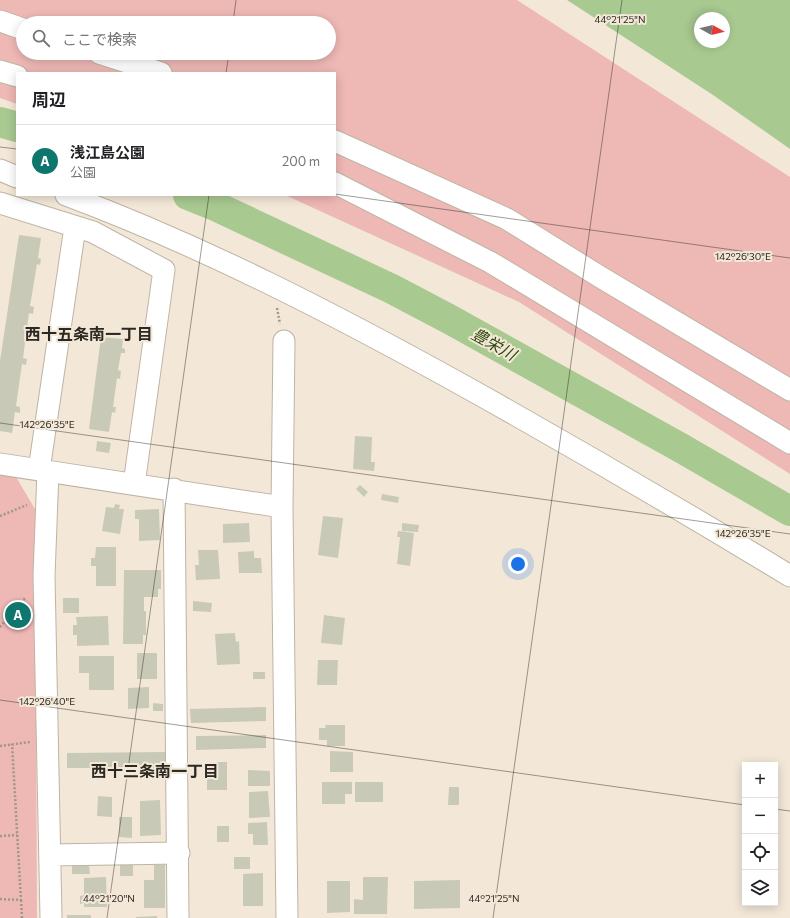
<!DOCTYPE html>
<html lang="ja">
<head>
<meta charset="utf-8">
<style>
  body { margin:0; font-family:Commissioner,"Noto Sans JP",sans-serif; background:#f2f2f2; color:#202124 }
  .controls { position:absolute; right:12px; bottom:12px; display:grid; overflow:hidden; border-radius:0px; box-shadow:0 2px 10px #0003 }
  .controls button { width:36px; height:36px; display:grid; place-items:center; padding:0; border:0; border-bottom:1px solid #e0e0e0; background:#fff; color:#202124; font:20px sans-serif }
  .compass { position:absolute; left:694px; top:12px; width:36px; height:36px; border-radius:50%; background:#fff; box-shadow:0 2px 10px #0003; rotate:98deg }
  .you { position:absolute; left:518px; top:564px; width:14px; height:14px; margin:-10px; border:3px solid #fff; border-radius:50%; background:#1a73e8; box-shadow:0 0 0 6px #1a73e833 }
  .badge { display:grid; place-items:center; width:26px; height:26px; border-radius:50%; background:#0f766e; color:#fff; font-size:13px; font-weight:700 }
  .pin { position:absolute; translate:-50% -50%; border:2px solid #fff; box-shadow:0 1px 4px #0006 }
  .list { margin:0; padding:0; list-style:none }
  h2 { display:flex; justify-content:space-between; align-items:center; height:52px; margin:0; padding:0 16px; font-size:17px }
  h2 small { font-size:13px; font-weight:400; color:#757577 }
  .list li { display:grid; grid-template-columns:26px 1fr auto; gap:12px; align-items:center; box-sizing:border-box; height:72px; padding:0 16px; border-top:1px solid #e0e0e0 }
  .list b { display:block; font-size:15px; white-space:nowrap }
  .list p { margin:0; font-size:13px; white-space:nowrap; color:#757577 }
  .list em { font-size:13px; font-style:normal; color:#757577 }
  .icon { flex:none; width:22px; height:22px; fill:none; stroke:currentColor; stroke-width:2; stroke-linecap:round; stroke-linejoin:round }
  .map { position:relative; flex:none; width:790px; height:918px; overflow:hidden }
  .search { position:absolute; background:#fff; box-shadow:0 2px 10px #0003; left:16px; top:16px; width:320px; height:44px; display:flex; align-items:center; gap:10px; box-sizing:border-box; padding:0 14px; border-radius:22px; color:#757577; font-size:15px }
  .panel { position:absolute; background:#fff; box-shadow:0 2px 10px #0003; left:16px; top:72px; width:320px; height:124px; border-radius:0px }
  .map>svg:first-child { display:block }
  .green { fill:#eeb8b5; fill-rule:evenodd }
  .water { fill:#a8c990; fill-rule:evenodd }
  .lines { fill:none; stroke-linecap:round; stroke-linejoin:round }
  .river { stroke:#a8c990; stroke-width:30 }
  .building { fill:#c9c9b7 }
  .minor-casing { stroke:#beb4a4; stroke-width:23 }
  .path { stroke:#9f978b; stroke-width:2.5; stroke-dasharray:2 2; stroke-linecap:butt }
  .minor { stroke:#fff; stroke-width:21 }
  .ticks { fill:none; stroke:#2c2822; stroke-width:1; stroke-opacity:0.45 }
  .labels { text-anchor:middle; stroke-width:4; stroke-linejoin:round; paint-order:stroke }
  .neighbourhood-label { font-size:16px; font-weight:bold; fill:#2c2822; stroke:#f3e8d8 }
  .water-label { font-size:16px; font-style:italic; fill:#2d4a0f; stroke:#f3e8d8 }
  .ticks-label { font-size:10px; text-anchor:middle; fill:#2c2822; stroke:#f3e8d8; stroke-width:4; stroke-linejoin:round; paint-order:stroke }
</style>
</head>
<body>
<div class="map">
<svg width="790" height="918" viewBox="0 0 790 918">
  <rect width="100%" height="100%" fill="#f3e8d8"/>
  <path class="green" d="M0,0H517L790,177V474L519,302L285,195H335V73H17V104L0,98ZM23,23H329V53H23Z
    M0,475L16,477L35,509L37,918H0Z"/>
  <path class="water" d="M567,0H790V149L713,95ZM700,18H724V42H700Z"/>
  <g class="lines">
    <path class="river" d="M0,122L17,127
      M188,195L213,205L392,289L449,319L681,448L790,511"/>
  </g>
  <path class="building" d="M19,235L41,238L38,258L41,259L40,265L37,264L30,306L34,307L33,314L29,313L23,358L27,359L26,365L22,364L16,406L20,407V413L15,412L12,433L0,431V361Z
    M101,337L123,339L122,348L125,349V353H121L118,370L121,371L120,379L117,378L113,407H116L115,413L112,412L109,432L89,429Z
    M355,436L372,437L371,462H375L374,471L353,469Z
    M97,441L111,443L109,453L96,451Z
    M360,485L368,492L364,497L356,489Z
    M382,494L399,497L398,503L381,500Z
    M115,504L120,505L119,509H124L120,534L102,531L106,507L114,508Z
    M159,509L160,540L139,541V519H135V510Z
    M323,516L343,518L338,558L318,555Z
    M249,523L250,542L223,543V524Z
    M402,523L419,525L418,532L402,531Z
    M398,531L414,533L410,566L397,564L400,537H397Z
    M96,547H116V586H96V566H91V558H95Z
    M198,550H218L220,579L196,580L195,565H199Z
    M254,551V558H261L262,573H239L238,552Z
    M124,570H161V589H158V597H144V611H146V635H143V644H123Z
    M63,598H79V613H63Z
    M193,601L212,603L211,612L193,611Z
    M324,615L345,618L342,645L321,643Z
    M108,616L109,645L77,646V635H73V625H77L76,617Z
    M235,633L236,642L239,641L240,664L217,665L215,634Z
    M137,653H157V679H137Z
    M79,656H114V690H89V673H79Z
    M318,660H338L337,685H317Z
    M253,672H265V679H253Z
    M149,687V708L128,709V688Z
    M153,703L163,704V711H153Z
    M266,707V721L191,723L190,709Z
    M325,725H345V746H327V740H319V728H326Z
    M266,735V748L196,750V736Z
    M330,751L353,752V772H330Z
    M165,752V768H67V753Z
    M207,762H227V790H207Z
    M248,770L270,771V786H248Z
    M322,782H352V794H345V804H322Z
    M355,782H383V802H355Z
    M449,787H459V805H448Z
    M268,791L270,817L249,818V792Z
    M98,796L112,797V817L97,816Z
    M160,800L161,835L140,836V801Z
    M119,817H132V838L119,837Z
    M267,822L268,845H253V834H248V823Z
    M217,826H229V842H217Z
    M234,857H250V869H234Z
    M120,864H133V876H120Z
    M154,865H165V908H144V880H154Z
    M72,866H89L90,874H72Z
    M263,873V906H243V874Z
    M106,877L107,907H84V903L80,904V896L84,895V878Z
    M363,877H388L387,914H354V899L363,900Z
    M460,880V908L414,909V881Z
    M327,881H350V912L327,913Z
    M67,915H91V918H67Z
    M157,916V918H136V917Z"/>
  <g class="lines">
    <defs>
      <path id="minor" d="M0,21L23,29
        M99,53L161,73
        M0,71L17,76
        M335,141L507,219L602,278L790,390
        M0,170L17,177
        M335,183L490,262L790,443
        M66,195C205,247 336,315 466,387C575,448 683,511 790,576
        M0,203L93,232L164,270L135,477
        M284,341L282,507L287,918
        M0,464L282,507
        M39,470L75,227
        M48,471L44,576L51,918
        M174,489L178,918
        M50,855L179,853"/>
    </defs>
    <use href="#minor" class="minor-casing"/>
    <path class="path" d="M277,308L280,324
      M0,516L27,505
      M0,627L26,597
      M0,746L30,742
      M0,836L17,835
      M0,899L21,900L12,744
      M21,900L22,918"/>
    <use href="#minor" class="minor"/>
  </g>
  <path class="ticks" d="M233,23L236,0M226,73L229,53M0,147L17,149M335,194L790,258M0,423L790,534M0,700L745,805M775,809L790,811M107,918L209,195M493,918L622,0"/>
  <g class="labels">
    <g class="neighbourhood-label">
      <text x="89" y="340">西十五条南一丁目</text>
      <text x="155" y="777">西十三条南一丁目</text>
    </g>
    <g class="water-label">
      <text transform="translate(494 344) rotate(29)" y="6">豊栄川</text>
    </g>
  </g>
  <g class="ticks-label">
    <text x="620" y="23">44°21'25"N</text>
    <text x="743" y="260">142°26'30"E</text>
    <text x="47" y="428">142°26'35"E</text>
    <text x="743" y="537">142°26'35"E</text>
    <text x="47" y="705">142°26'40"E</text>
    <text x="109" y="902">44°21'20"N</text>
    <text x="494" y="902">44°21'25"N</text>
  </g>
</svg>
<div class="controls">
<button>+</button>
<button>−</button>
<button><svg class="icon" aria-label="locate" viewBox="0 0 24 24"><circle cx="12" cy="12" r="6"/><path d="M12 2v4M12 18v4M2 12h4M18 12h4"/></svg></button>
<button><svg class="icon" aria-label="layers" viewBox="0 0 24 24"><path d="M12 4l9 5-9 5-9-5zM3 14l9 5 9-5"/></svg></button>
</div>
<svg class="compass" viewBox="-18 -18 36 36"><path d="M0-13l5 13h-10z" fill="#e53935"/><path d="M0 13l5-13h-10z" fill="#757577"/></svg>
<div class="you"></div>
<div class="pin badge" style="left:18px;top:615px">A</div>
<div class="search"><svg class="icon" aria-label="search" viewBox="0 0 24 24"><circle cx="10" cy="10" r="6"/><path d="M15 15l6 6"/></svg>ここで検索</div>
<section class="panel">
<h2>周辺<small></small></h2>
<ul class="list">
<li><span class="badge">A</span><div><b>浅江島公園</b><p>公園</p></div><em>200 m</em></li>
</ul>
</section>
</div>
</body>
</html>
